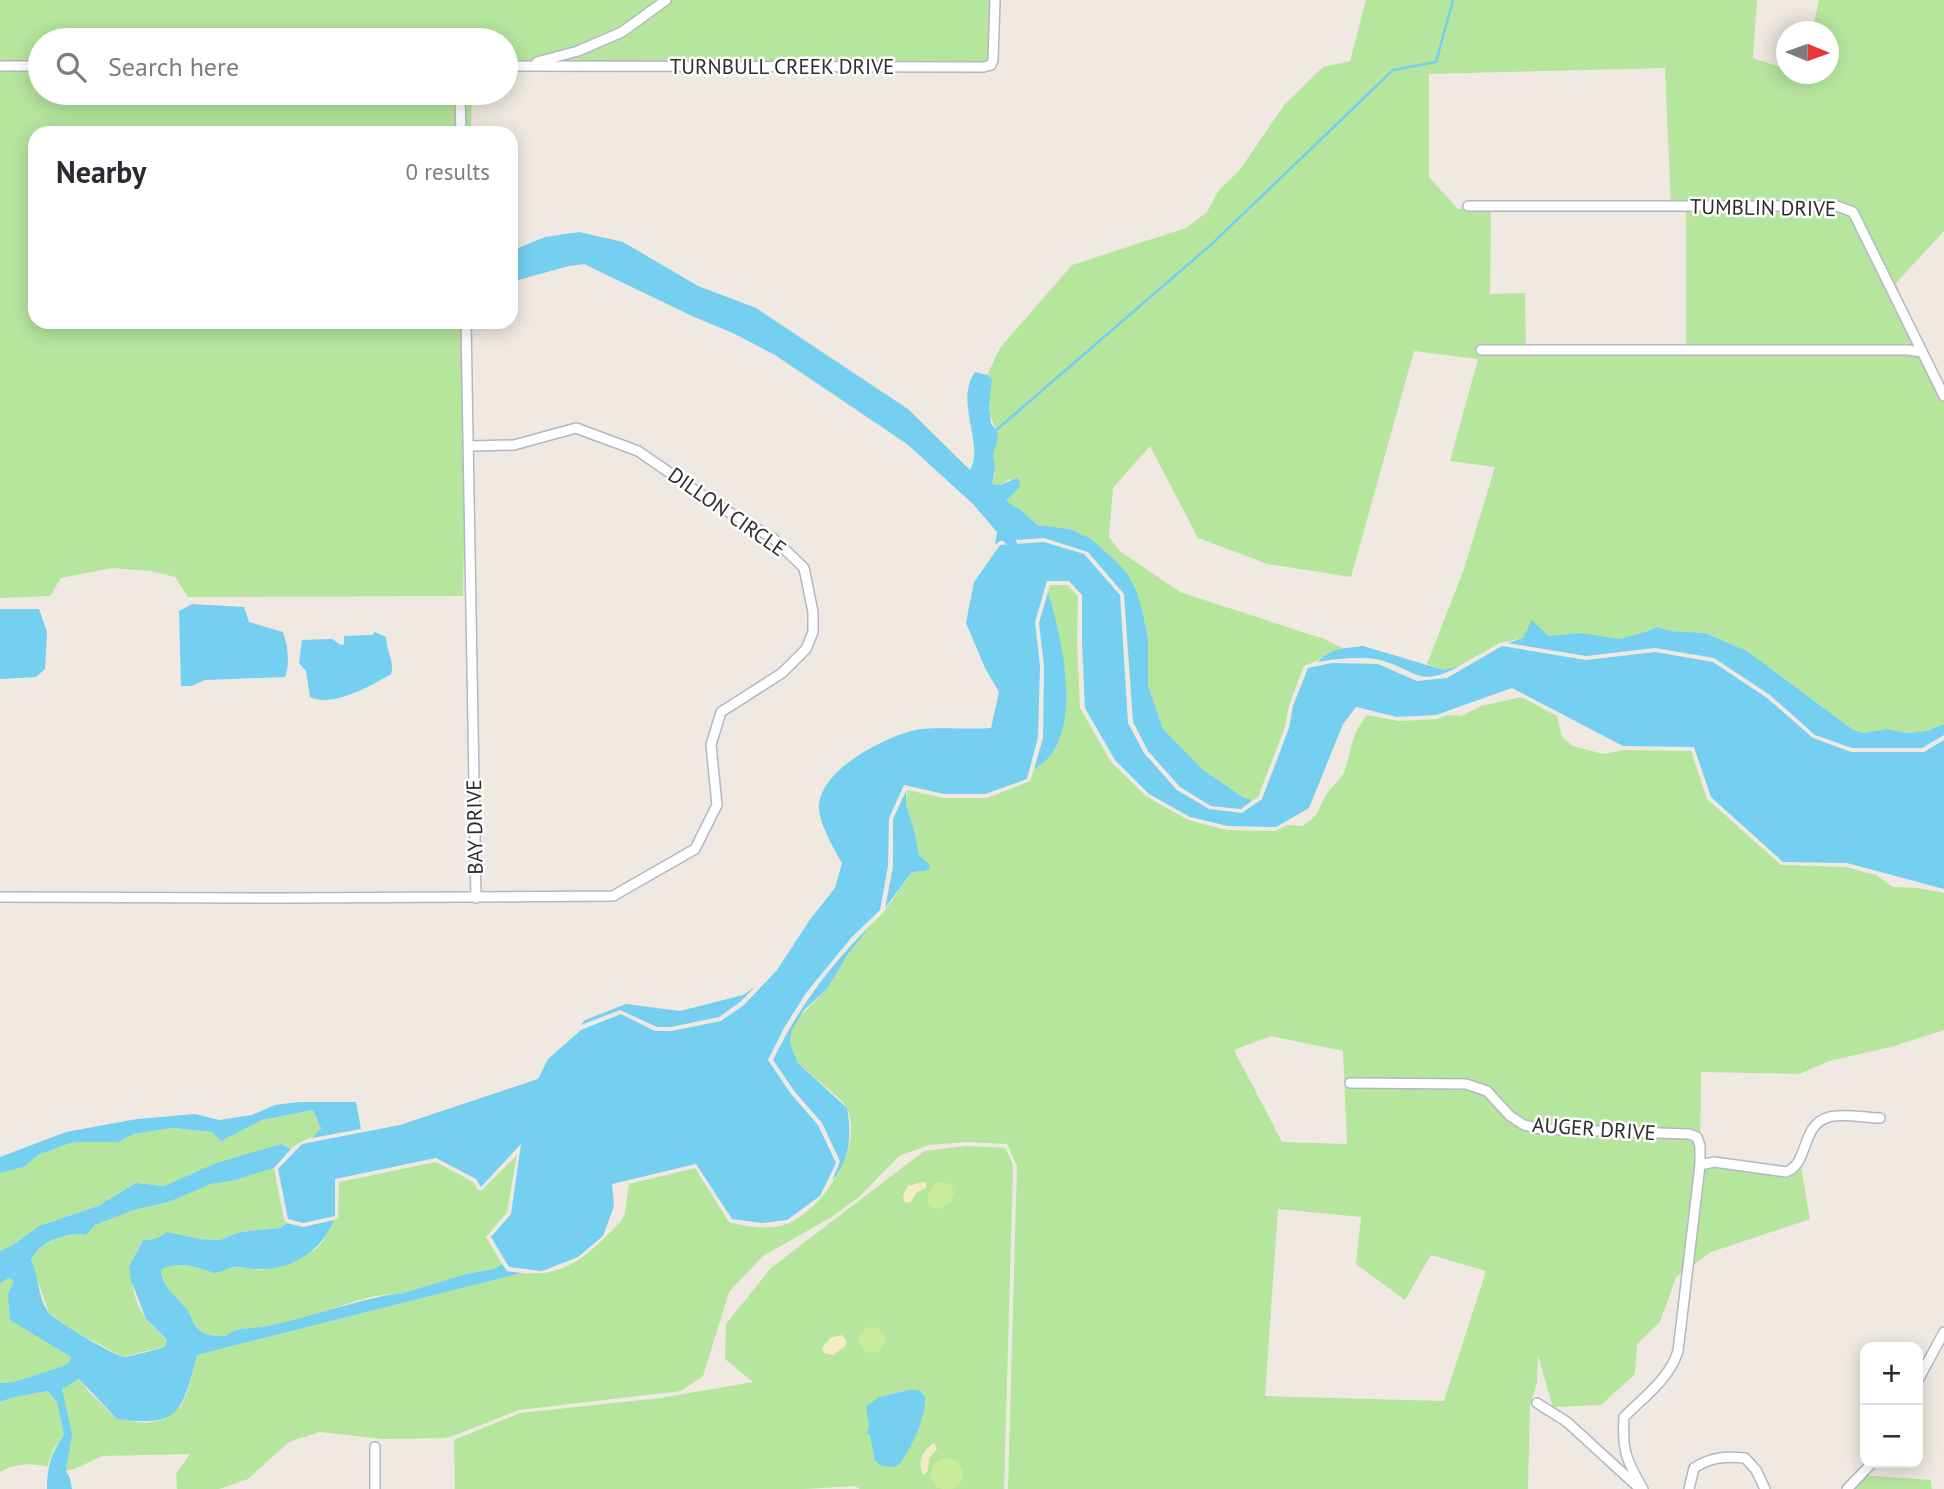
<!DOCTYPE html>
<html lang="en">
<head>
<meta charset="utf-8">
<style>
  body { margin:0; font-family:"PT Sans",sans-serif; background:#f2f2f3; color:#2b2b33 }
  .controls { position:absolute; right:21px; bottom:21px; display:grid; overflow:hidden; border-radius:14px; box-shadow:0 4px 18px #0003 }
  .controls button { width:63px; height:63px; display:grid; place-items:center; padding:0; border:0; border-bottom:2px solid #e1e1e2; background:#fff; color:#2b2b33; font:35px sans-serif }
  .compass { position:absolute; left:1776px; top:21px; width:63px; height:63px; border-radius:50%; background:#fff; box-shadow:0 4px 18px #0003; rotate:91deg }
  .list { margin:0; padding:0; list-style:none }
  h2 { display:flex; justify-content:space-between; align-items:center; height:91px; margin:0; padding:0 28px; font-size:30px }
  h2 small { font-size:23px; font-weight:400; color:#7c7c81 }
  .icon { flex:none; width:38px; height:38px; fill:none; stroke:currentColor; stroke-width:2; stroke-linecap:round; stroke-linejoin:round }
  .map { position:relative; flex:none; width:1944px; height:1489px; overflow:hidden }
  .search { position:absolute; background:#fff; box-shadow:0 4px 18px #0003; left:28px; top:28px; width:490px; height:77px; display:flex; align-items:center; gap:18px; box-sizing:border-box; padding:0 24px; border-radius:38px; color:#7c7c81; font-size:26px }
  .panel { position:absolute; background:#fff; box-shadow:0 4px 18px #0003; left:28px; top:126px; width:490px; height:203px; border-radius:21px }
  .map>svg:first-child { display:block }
  .green { fill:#b6e59e; fill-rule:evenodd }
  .sand { fill:#f3ecc5 }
  .pitch { fill:#c9ec9a }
  .water { fill:#75cff0 }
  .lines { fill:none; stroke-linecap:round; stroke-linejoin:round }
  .stream { stroke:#75cff0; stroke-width:2.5 }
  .canal { stroke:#75cff0; stroke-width:10 }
  .minor-casing { stroke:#b4b7c1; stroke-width:12 }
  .minor { stroke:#fff; stroke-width:9 }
  .labels { text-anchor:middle; stroke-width:5; stroke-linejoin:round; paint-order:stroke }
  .street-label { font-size:21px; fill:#2e2e2e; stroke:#fff }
</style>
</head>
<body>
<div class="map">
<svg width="1944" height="1489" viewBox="0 0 1944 1489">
  <rect width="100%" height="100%" fill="#efe9e1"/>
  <path class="green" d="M0,0H991V63L506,68V40H40V93H472L471,133H35V322H468L463,596L188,597L175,577L150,571L112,568L61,578L50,596L0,598Z
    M1366,0H1757L1753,58L1786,69V74H1828V32L1812,31L1819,0H1944V231L1896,283L1924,360L1944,397V724L1927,731L1907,733L1887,729L1863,733L1852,729L1747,651L1705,633L1670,631L1657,627L1646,632L1619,639H1605L1592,635L1523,638L1500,643L1459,666L1444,670L1427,664L1464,569L1495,467L1450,461L1478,359L1414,351L1351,577L1268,564L1198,538L1150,446L1113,488L1109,537L1121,552L1180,592L1324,639L1344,649C1328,652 1319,661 1304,666L1289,705L1285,727L1258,797L1253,800L1244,798L1202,769L1163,730L1148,686V639L1142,609L1128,575L1117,562L1090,538L1070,529L1037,525L1021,510L1005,501L1019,488L1010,479L1000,485L991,484L995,474L993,453L997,432L990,415L987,375L1000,348L1072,265L1186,228L1207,212L1219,190L1239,171L1285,104L1323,67L1350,61ZM1665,68L1671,207L1686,208V345L1526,354L1525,293L1490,294L1491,208L1458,209L1429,177V74Z
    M1050,585H1067L1078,596L1077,642L1080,708L1111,762L1146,796L1188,820L1227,830L1275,831L1287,825L1302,826C1318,817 1317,812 1325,797C1330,787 1341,781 1345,770C1353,746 1350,737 1367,715L1398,721L1437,719L1448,715L1461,716L1481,706L1521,697L1557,716L1562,737L1573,746L1603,754L1624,750L1691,751L1707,799L1781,865L1846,867L1876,875L1893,887L1918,888L1944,893V1030L1891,1047L1829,1061L1799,1074L1701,1072L1700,1155L1760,1171L1801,1167L1810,1219L1711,1252L1676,1277L1660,1322L1637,1344L1635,1374L1601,1405L1553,1407L1538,1356L1537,1383L1530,1405L1528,1489H1008L1017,1166L1007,1144L967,1142L929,1145L899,1156L859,1197L830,1218L763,1256L729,1292L703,1376L681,1391L519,1410L453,1436L444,1438L384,1439L319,1432L289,1442L248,1479L219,1489H177L176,1474L190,1454L102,1456L77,1468L66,1471L69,1454L62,1388L80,1379L88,1391L117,1419L146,1423L165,1419L181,1406L187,1393L197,1355L522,1273C568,1278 592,1251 621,1221L625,1213L629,1184L695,1168L729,1222C746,1227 772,1231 789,1223C825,1208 871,1137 842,1101L798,1063L790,1043L792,1030L796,1020L827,989L848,954L863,933L883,913L912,872H919L930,865L919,856L914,829L906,805L907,790L944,798H987L1030,781L1034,769C1086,741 1062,638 1048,592ZM1271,1036L1343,1051L1347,1144L1282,1142L1234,1050ZM1278,1209L1361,1217L1356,1264L1405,1300L1431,1255L1486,1271L1444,1401L1265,1396Z
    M313,1110L321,1128C313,1141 302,1138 291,1149L281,1144L216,1163L164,1186L136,1183L98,1206L39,1226L13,1245L0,1251V1173L24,1167L38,1155L73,1142H118L134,1134L172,1128L212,1132L222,1140L262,1120Z
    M967,1146L1006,1148L1013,1166L1004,1489H860L855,1486L805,1489H455L454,1440L520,1413L661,1398L753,1382L725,1359L726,1324L771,1268L924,1151Z
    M517,1155L507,1212L486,1237L502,1264L494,1269L466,1274L400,1294C365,1293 332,1311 299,1320C289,1323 277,1324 267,1326C252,1329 236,1326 226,1336C217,1336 206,1336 199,1330C193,1325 192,1317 188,1311C178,1297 163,1289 161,1270C174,1260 200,1267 213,1273L231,1267L261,1270L296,1261L316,1249L323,1241L334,1220L338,1218L339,1182L436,1162L473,1182L478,1190H482Z
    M274,1168L284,1220L287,1223L280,1228L240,1232L220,1240L199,1239L168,1232L155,1239L143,1240C127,1264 129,1296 147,1320C153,1328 161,1333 167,1341L166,1346L123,1357L69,1328L49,1313L31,1261C36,1243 69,1231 86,1235L95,1225L134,1210L169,1202L211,1184L232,1181Z
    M9,1278L14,1281L13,1289L39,1337L71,1357L70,1363L63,1366L14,1382L0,1383V1283Z
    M48,1391L57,1402L64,1435L54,1448L47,1467C33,1462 13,1464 0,1472V1402L14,1397Z
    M1860,1475L1931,1480L1932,1489H1850Z"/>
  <path class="sand" d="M922,1182H926V1188L917,1192L910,1203L904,1202L903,1196L908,1186Z
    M842,1335L846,1340V1346L833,1355L824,1353L822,1348L830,1338Z
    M934,1443L937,1449L929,1459L928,1471L924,1475C915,1463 924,1449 934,1443Z"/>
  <path class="pitch" d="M938,1182L951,1184L954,1193L950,1203L939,1209L930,1207C924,1197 929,1188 938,1182Z
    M859 1340a13 13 0 1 1 26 0a13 13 0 1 1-26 0Z
    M931 1474a16 16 0 1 1 32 0a16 16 0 1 1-32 0Z"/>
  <path class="water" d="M579,232L623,242L698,286L756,308L908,409L970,470C985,446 954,401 975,372L987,375L992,379L989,406L991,423L997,432L998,440L993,453L995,469L992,484L1000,485L1017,478L1020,482L1019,488L1006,501L1021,510L1037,525L1070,529L1090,538L1117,562L1128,575L1136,590L1142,609L1148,639V686L1163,729L1202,769L1244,798L1253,800L1241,809L1211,806L1180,787L1148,751L1133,722L1124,594L1088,552L1044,538L1000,541L995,545L997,532L973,504L907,444L775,355L735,334L692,316L584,264L569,266L511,282V251L545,237Z
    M1044,542L1084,554L1120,595L1128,723L1144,753L1177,790L1209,809L1242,813L1262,799L1289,728L1293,706L1308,668L1332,663L1378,664L1417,681L1447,678L1502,646L1586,660L1655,652L1713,662L1767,698L1813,738L1851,752H1924L1944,740V889L1847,863L1783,862L1711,797L1694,747L1623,746L1512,688L1436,715L1397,717L1356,707L1343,724L1309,808L1276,827L1228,826L1190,817L1149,794L1115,760L1085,708L1082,642V595L1069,581H1047L1035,622L1040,666L1038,737L1027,779L985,794H944L904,785L889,818L888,866L880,910L851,938L806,993L784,1028L768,1060L791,1094L818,1125L836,1163L820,1196L787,1220L762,1223L732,1219L696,1164L612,1184L614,1206L603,1236L578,1257L542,1271L509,1267L491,1237L511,1214L521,1144L481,1187L476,1179L436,1158L335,1179V1216L303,1223L288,1219L278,1169L302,1144L400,1125L538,1079L548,1059L581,1030L621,1014L655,1031H672L721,1021L744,1005L777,970L811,918L835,888L842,863C834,849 817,820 819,804C823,769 880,740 911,731C929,726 970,730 991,728L999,692L985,668L966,623L974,582L1000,545Z
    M1048,592C1062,638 1087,741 1034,769L1043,738L1044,667L1039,623Z
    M192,604L244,607L249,622L283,632C288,645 290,664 285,677L205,680L192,686H181L179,611Z
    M0,609H39L47,632L45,669L36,677L0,679Z
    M1532,620L1548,636L1580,633L1619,639L1646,632L1657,627L1670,631L1705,633L1747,651L1852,729L1863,733L1887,729L1907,733L1927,731L1944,724V735L1922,748H1852L1815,735L1770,695L1714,658L1655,648L1586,656L1508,643L1523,638Z
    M375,632L386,637C386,650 395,662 391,674C371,686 332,708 310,697L306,671L299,663L302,640L332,639L341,645L344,644V636L372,635Z
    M1363,646L1444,670L1459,666C1420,689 1415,669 1380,660C1364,656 1335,659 1318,662C1329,648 1347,648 1363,646Z
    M906,791V805L914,829L919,855L930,865V868L925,871L912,872L885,908L893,867V819Z
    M870,926L848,954L827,989L804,1010L792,1030L790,1043L798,1063L847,1108C852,1135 850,1160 832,1181L840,1161L822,1123L795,1092L773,1060C797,1010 830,965 870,926Z
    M755,987L740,1002L719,1017L671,1027H657L620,1010L581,1025L585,1020L626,1004L680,1011L743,995Z
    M298,1102H356L361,1129L312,1138L321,1128L313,1110L262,1120L221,1141L212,1132L172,1128L134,1134L118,1142H73L38,1155L24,1167L0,1173V1157L66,1132L137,1119L195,1114L219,1120L252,1115L275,1105Z
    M281,1144L291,1149L274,1168L232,1181L211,1184L169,1202L134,1210L95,1225L86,1235C68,1231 37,1242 31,1261C40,1277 37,1298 49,1313C54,1320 115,1356 124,1357C128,1357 160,1349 166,1346L167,1340L146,1319L131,1280L129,1267L143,1240L155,1239L168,1232L199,1239L220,1240L240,1232L280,1228L287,1223L303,1227L334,1220C322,1250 294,1269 261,1269C252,1270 243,1267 234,1267C226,1268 221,1273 213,1273C200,1267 174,1260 161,1270C162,1288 178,1297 188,1311C192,1317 193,1325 199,1330C206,1336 217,1336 226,1336C236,1326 252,1329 267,1326C299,1320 330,1309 362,1301C375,1298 387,1294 400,1294L466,1274L494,1269L502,1264L507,1271L522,1273L197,1355C182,1411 181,1428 117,1419L79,1379L62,1389L72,1434L66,1471L70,1478L72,1489H47C47,1467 51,1453 64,1435L57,1402L48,1391L14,1397L0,1402V1383L14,1382L63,1366L69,1363L71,1357L10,1320L8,1294L14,1281L9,1278L0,1283V1251L13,1245L39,1226L98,1206L136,1183L164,1186L216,1163Z
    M909,1390H918L925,1396C926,1418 912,1447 899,1465C891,1469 882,1467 875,1461L870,1435L867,1433L869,1426L866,1406L880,1397Z"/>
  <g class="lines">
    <path class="stream" d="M994,432L1214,242L1393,70L1436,62L1453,0"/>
    <path class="canal" d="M1002,530L1012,544"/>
    <defs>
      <path id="minor" d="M537,62L578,51L622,32L666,0
        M0,66H40
        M508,66L984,67L991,65L993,60L995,0
        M460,93L461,133
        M1468,206H1837L1853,212L1944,396
        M466,322L476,898
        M1481,350H1908L1921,352
        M0,897L287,898L613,896L695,849L717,805L711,745L721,712L782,673L806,649L813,632V612L804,568L774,539L712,502L638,451L576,428L514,445L470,446
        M1350,1083L1466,1084L1487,1091L1510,1116L1524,1125L1541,1129L1689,1134L1697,1137L1700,1146V1165L1678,1351C1670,1378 1644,1397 1624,1417C1622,1450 1626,1460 1643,1489
        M1700,1165L1714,1162L1786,1172C1810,1163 1800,1125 1829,1117C1844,1113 1865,1118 1880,1118
        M1918,1380L1944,1332
        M1537,1403L1567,1422L1638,1487
        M375,1489V1447
        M1689,1489L1694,1468C1711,1457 1726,1456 1745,1458L1756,1470L1765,1489
        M1847,1489L1872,1463"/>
    </defs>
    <use href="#minor" class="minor-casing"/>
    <use href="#minor" class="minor"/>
  </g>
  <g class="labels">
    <g class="street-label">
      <text x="782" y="74">TURNBULL CREEK DRIVE</text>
      <text transform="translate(1763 208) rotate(1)" y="7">TUMBLIN DRIVE</text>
      <text transform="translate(727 512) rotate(35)" y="7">DILLON CIRCLE</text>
      <text transform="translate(475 827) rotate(-91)" y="7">BAY DRIVE</text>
      <text transform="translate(1594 1129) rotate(4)" y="7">AUGER DRIVE</text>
    </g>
  </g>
</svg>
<div class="controls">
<button>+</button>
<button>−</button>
</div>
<svg class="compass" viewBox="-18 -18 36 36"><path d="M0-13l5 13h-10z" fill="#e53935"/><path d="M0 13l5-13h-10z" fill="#7c7c81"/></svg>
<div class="search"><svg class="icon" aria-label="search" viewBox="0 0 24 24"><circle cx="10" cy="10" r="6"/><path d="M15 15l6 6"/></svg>Search here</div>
<section class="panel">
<h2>Nearby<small>0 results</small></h2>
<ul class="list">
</ul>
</section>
</div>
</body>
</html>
